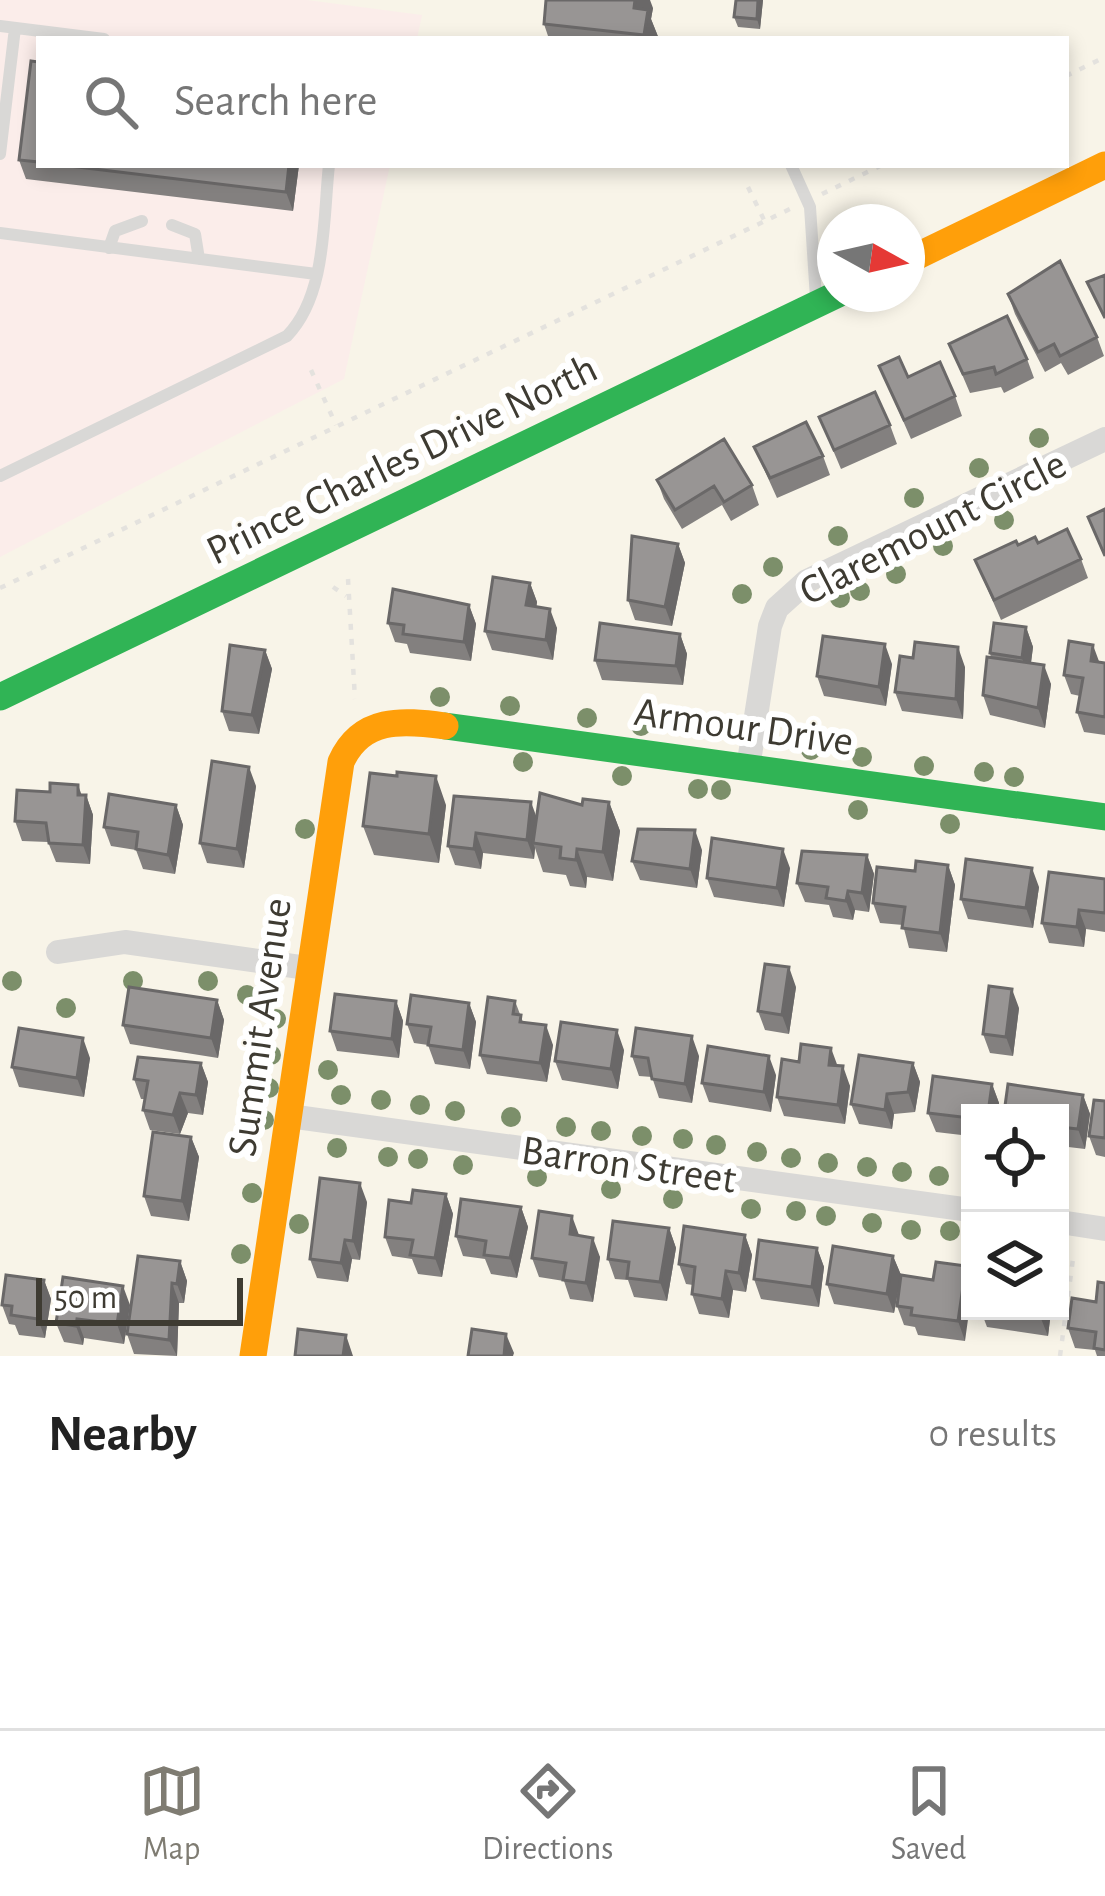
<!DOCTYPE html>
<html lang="en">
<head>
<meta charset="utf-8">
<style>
  body { margin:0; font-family:"Alegreya Sans",sans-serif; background:#f6f6f6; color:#222 }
  .controls { position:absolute; right:36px; bottom:36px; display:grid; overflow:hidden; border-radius:0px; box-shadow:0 6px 18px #0003 }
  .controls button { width:108px; height:108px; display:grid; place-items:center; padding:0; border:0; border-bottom:3px solid #e0e0e0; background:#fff; color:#222; font:60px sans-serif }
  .compass { position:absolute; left:817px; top:204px; width:108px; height:108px; border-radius:50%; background:#fff; box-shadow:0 6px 18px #0003; rotate:98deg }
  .scale { position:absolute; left:36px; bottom:30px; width:207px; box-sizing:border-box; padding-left:12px; border:6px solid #3e3b32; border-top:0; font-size:33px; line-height:42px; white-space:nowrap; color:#3e3b32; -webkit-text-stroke:9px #fff; paint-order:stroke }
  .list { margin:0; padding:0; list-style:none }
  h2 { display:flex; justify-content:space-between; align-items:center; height:156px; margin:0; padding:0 48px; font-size:51px }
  h2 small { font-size:39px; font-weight:400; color:#767676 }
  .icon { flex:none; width:66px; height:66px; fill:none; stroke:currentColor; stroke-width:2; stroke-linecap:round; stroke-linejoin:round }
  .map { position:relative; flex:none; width:1105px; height:1356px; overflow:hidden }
  .search { position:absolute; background:#fff; box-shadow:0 6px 18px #0003; left:36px; right:36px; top:36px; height:132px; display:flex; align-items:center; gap:30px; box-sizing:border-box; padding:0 42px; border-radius:0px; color:#767676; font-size:45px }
  .sheet { height:372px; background:#fff }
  nav { display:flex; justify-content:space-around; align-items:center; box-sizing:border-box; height:168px; border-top:3px solid #e0e0e0; background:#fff; font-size:33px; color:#767676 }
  nav a { display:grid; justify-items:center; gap:6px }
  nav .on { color:#7f7c72 }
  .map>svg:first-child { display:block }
  .commercial { fill:#fbedea }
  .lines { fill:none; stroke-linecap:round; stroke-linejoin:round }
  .path { stroke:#e4e2de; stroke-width:4.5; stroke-dasharray:6 9; stroke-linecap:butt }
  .lane { stroke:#d9d8d6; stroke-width:12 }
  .street { stroke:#d9d8d6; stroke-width:24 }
  .fast { stroke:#30b455; stroke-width:27 }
  .slow { stroke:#ff9f0a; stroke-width:27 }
  .tree { fill:#7c8f6a }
  .wall { fill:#83807f }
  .shaded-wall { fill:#6a6868 }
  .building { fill:#989594; stroke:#6a6868; stroke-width:3 }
  .labels { text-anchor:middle; stroke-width:12; stroke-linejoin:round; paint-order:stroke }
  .street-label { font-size:42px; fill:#3e3b32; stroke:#fff }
</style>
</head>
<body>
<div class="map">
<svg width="1105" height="1356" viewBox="0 0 1105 1356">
  <rect width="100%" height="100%" fill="#f8f4e8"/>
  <path class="commercial" d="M0,0H307L422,15L417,39H39V165H390L344,379L0,557Z"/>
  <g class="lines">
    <path class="path" d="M1066,76L1105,57
      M748,187L765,222
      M822,194L882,165
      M311,370L336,425
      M348,579L355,699
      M333,587L346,596
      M0,588L790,209
      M1060,1356L1073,1259"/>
    <path class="lane" d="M0,26L104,39
      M0,154L15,28
      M791,165L810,207L816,298
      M172,225L195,234L199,259
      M0,233L316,274
      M109,248L115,231L142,221
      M0,476L287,336C327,295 323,219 329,165"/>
    <path class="street" d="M748,768L770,626L777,608L807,581L1105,439
      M58,952L125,942L307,968
      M289,1116L970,1210
      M1060,1222L1105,1229"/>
    <path class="fast" d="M0,697L838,294
      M445,726L1105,817"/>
    <path class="slow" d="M907,261L1105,165
      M253,1356L341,762C361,717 402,720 445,726"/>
  </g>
  <g class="tree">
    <circle cx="1039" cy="438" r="10"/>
    <circle cx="979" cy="468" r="10"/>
    <circle cx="914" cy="498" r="10"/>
    <circle cx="1004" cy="520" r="10"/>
    <circle cx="838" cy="536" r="10"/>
    <circle cx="943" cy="546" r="10"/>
    <circle cx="773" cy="567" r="10"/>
    <circle cx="896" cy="574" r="10"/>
    <circle cx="860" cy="591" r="10"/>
    <circle cx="742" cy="594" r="10"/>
    <circle cx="840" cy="598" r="10"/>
    <circle cx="440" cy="697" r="10"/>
    <circle cx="510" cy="706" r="10"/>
    <circle cx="587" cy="718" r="10"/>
    <circle cx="641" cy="726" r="10"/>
    <circle cx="811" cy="750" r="10"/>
    <circle cx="862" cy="757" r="10"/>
    <circle cx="523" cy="762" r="10"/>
    <circle cx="924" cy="766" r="10"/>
    <circle cx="984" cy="772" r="10"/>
    <circle cx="622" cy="776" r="10"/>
    <circle cx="1014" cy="777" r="10"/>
    <circle cx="698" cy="789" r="10"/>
    <circle cx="721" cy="790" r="10"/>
    <circle cx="858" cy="810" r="10"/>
    <circle cx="950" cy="824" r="10"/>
    <circle cx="305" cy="829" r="10"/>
    <circle cx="12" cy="981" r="10"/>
    <circle cx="133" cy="981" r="10"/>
    <circle cx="208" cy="981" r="10"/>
    <circle cx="247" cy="995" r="10"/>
    <circle cx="66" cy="1008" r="10"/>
    <circle cx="276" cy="1019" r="10"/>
    <circle cx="271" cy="1055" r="10"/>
    <circle cx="328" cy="1070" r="10"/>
    <circle cx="269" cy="1088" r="10"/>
    <circle cx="341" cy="1095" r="10"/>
    <circle cx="381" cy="1100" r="10"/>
    <circle cx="420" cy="1105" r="10"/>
    <circle cx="455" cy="1111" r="10"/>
    <circle cx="511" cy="1117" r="10"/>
    <circle cx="264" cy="1120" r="10"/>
    <circle cx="566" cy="1127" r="10"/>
    <circle cx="601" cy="1131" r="10"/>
    <circle cx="642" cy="1136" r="10"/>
    <circle cx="683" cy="1139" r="10"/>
    <circle cx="716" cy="1145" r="10"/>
    <circle cx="337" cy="1148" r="10"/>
    <circle cx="757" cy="1152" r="10"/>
    <circle cx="388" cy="1157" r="10"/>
    <circle cx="791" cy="1158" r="10"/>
    <circle cx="418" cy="1159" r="10"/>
    <circle cx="828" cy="1163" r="10"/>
    <circle cx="463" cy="1165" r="10"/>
    <circle cx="867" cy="1167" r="10"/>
    <circle cx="902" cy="1172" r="10"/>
    <circle cx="939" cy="1176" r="10"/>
    <circle cx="537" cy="1177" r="10"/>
    <circle cx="611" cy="1189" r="10"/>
    <circle cx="252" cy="1193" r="10"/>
    <circle cx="673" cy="1199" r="10"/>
    <circle cx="751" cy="1209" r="10"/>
    <circle cx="796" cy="1211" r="10"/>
    <circle cx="826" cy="1216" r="10"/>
    <circle cx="872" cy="1223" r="10"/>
    <circle cx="299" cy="1224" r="10"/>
    <circle cx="911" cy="1230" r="10"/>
    <circle cx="950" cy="1231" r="10"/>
    <circle cx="241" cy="1254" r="10"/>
  </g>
  <path class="wall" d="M736,0H763L760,29L738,27L734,17Z
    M653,8L651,19L659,39H549L544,24Z
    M39,62V165H299L293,211L26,179L19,160Z
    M1008,294L1097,337L1104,356L1068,375L1061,363L1045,372L1015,314Z
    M949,344L1027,359L1034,378L1004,393L1001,387L970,393Z
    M879,366L955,396L962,416L911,439Z
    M819,417L890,425L897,444L841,469Z
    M754,447L823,456L830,475L777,498Z
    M657,480L752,485L759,505L731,521L722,505L682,529L664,499Z
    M1038,543L1081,559L1088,578L1001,620L975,560L1018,545Z
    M678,544L685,563L672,626L635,620L628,600Z
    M530,583L537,602L536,607L557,628L553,660L492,650L485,631Z
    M469,605L476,624L471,661L410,653L407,644L395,642L388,623Z
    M1026,627L1033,647L1031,663L1051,684L1045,728L990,715L983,695L991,658L990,653Z
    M680,634L687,654L683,685L602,680L595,660Z
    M265,650L272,669L259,734L229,731L222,711Z
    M1099,662L1105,663V735L1084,732L1077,712L1080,696L1071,694L1064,675Z
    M892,664L886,706L824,696L817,676Z
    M965,667L963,719L902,711L895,692Z
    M256,786L244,868L207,863L200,843Z
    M82,795H86L93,815L90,864L56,862L48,842L22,841L15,821Z
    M454,796L537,816L582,805L609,802L620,831L613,881L587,877L586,888L570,886L566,875L543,872L535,848L534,859L483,853L481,869L455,865L448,846Z
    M176,805L183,825L175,874L143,869L136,850L111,846L104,827Z
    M446,805L439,863L374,855L363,826Z
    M702,850L697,888L640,880L632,861Z
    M867,855L874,874L869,912L855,910L853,920L833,917L829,905L805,902L797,883Z
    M948,865L955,885L947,952L909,948L903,925L880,923L873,903L915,871Z
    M790,868L784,907L714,897L707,878Z
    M1105,879V932L1086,929L1084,947L1049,943L1042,923Z
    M1039,887L1033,928L968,919L961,899Z
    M796,987L789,1034L765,1030L758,1011Z
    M217,1000L224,1020L218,1058L130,1044L123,1025Z
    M396,1001L403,1021L399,1058L337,1051L330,1031Z
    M515,1001L523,1022L553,1045L547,1082L487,1074L480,1055Z
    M469,1003L476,1022L470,1069L435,1064L428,1045L414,1043L407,1024Z
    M1019,1008L1013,1056L990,1053L983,1034Z
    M624,1050L618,1089L562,1080L555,1061Z
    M632,1056H699L692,1103L659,1098L652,1077L639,1076Z
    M90,1058L84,1097L19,1087L12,1067Z
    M201,1063L208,1082L203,1115L188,1113L180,1134L150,1130L143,1110L145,1099H141L134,1079Z
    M913,1063L920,1082L915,1112L894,1114L892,1129L859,1124L851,1104Z
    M838,1066L850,1086L845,1124L784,1116L777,1097Z
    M776,1075L771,1112L709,1102L702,1083Z
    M992,1084L999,1103L997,1113H970V1136L936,1132L928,1113Z
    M1083,1095L1090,1114L1085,1149L1060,1146V1113Z
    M1105,1101V1157L1096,1155L1089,1136Z
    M191,1137L199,1157L189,1221L151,1216L144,1196Z
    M446,1194L453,1214L442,1277L418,1274L412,1259L392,1256L385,1237Z
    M367,1202L360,1260L352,1259L348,1282L317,1278L310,1259Z
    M521,1207L528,1227L517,1278L491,1274L485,1259L463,1256L456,1236Z
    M669,1228L676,1248L667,1301L634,1297L628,1280L615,1279L608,1259Z
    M579,1235L600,1257L593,1302L570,1299L564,1281L539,1277L532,1258Z
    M745,1235L752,1255L746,1292L733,1290L729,1318L699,1314L692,1294L693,1285L686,1284L679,1264Z
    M817,1248L824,1267L819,1307L761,1299L754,1279Z
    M893,1256L901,1275L894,1313L834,1304L827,1284Z
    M180,1261L187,1281L184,1303H179L177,1356L134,1354L127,1334Z
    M966,1266L965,1341L918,1335L915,1327L904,1325L897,1306L933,1280Z
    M44,1280L51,1299L45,1338L19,1335L15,1325L9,1324L2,1305Z
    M1105,1283V1356H1097L1095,1350L1075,1348L1068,1328L1096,1302Z
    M130,1305L124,1344L84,1338L83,1345L64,1342L56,1323Z
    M981,1311H1051L1048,1336L987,1327Z"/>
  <path class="shaded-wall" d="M635,0H650L653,8L651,19L659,39H646L634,8Z
    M758,0H763L760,29L757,19Z
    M289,165H299L293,211L286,192Z
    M678,544L685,563L672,626L665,607Z
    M530,583L537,602L534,624L526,605Z
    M469,605L476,624L471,661L464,642Z
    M550,609L557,628L553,660L546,640Z
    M1026,627L1033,647L1029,677L1022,658Z
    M680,634L687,654L683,685L676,666Z
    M885,644L892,664L886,706L879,687Z
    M1093,645L1100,664L1091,661Z
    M958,647L965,667L963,719L956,699Z
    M265,650L272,669L259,734L252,715Z
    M1044,665L1051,684L1045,728L1038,708Z
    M249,767L256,786L244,868L237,849Z
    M436,776L446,805L439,863L429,834Z
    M78,785L85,804L86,795L93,815L90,864L83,845Z
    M531,802L538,821L533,843L535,848L534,859L527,840Z
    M609,802L620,831L613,881L603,852Z
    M176,805L183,825L175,874L168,855Z
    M695,830L702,850L697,888L690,869Z
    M476,833L483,853L481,869L474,849Z
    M577,849L587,877L586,888L576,860Z
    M783,849L790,868L784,907L777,888Z
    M867,855L874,874L869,912L862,893Z
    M948,865L955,885L947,952L940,933Z
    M1032,868L1039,887L1033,928L1026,908Z
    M848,891L855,910L853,920L846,901Z
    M1079,910L1086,929L1084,947L1077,927Z
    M789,967L796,987L789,1034L782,1015Z
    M1012,989L1019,1008L1013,1056L1006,1037Z
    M217,1000L224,1020L218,1058L211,1038Z
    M396,1001L403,1021L399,1058L392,1039Z
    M469,1003L476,1022L470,1069L463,1050Z
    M546,1025L553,1045L547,1082L540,1063Z
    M617,1030L624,1050L618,1089L611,1069Z
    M692,1036L699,1056L692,1103L685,1084Z
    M83,1038L90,1058L84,1097L77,1078Z
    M831,1048L838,1067L829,1065Z
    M769,1056L776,1075L771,1112L764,1092Z
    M201,1063L208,1082L203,1115L196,1095Z
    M913,1063L920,1082L915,1112L908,1092Z
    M843,1066L850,1086L845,1124L838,1105Z
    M992,1084L999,1103L997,1113H988Z
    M180,1093L188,1113L180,1134L173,1115Z
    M887,1094L894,1114L892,1129L885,1110Z
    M1083,1095L1090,1114L1085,1149L1078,1129Z
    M191,1137L199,1157L189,1221L182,1201Z
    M360,1183L367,1202L360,1260L353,1241Z
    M446,1194L453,1214L442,1277L435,1258Z
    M521,1207L528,1227L517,1278L510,1258Z
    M572,1216L579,1235L570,1234Z
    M669,1228L676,1248L667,1301L660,1282Z
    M745,1235L752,1255L746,1292L739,1273Z
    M593,1238L600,1257L593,1302L586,1283Z
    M345,1240L352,1259L348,1282L341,1263Z
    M817,1248L824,1267L819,1307L812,1287Z
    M893,1256L901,1275L894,1313L887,1294Z
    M180,1261L187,1281L184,1303L177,1284Z
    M966,1266L970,1278V1305L965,1341L958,1321Z
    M726,1271L733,1290L729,1318L722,1299Z
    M44,1280L51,1299L45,1338L38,1319Z
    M172,1283L179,1303L177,1356L169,1340Z
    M123,1286L130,1305L124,1344L117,1324Z
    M1041,1311H1051L1048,1336L1040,1316Z
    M77,1319L84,1338L83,1345L76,1326Z
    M506,1334L514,1353L513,1356H504Z
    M346,1335L353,1356H343Z"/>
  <path class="building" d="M546,0H635L634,8L648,10L644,35L544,24Z
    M736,0H758L757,19L734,17Z
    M31,61L39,62V162L19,160Z
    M61,165H289L286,192Z
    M1060,261L1097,337L1060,356L1054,344L1038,352L1008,294Z
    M1105,275V318L1087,282Z
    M1007,316L1027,359L996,374L994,367L963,374L949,344Z
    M899,357L908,377L940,362L955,396L904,420L879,366Z
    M875,392L890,425L834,450L819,417Z
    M806,422L823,456L770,478L754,447Z
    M724,439L752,485L724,502L714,486L675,510L657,480Z
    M1105,509V556L1088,517Z
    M1067,529L1081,559L994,600L975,560L1016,541L1018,545L1035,537L1038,543Z
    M632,536L678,544L665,607L628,600Z
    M493,577L530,583L526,605L550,609L546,640L485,631Z
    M393,589L469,605L464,642L403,634L404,625L388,623Z
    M600,623L680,634L676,666L595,660Z
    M994,623L1026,627L1022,658L990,653Z
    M823,636L885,644L879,687L817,676Z
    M1069,641L1093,645L1091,661L1105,663V717L1077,712L1083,678L1064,675Z
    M915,642L958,647L956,699L895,692L900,656L913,658Z
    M230,645L265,650L252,715L222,711Z
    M987,657L1044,665L1038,708L983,695Z
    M212,761L249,767L237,849L200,843Z
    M397,772L436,776L429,834L363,826L370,773L397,776Z
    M50,783L78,785V795H86L83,845L49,843L46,823L15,821L17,790L50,792Z
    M540,793L582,805L583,799L609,802L603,852L577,849L576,860L560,858L561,847L533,843Z
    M109,794L176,805L168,855L136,849L138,832L104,827Z
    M454,796L531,802L527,840L476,833L474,849L448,846Z
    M638,829L695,830L690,869L632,861Z
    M712,838L783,849L777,888L707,878Z
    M802,851L867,855L862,893L848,891L846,901L826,898L828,887L797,883Z
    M966,859L1032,868L1026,908L961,899Z
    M916,861L948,865L940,933L902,928L905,907L873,903L877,867L915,871Z
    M1049,872L1105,879V913L1079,910L1077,927L1042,923Z
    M765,964L789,967L782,1015L758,1011Z
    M989,986L1012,989L1006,1037L983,1034Z
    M129,987L217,1000L211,1038L123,1025Z
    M335,994L396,1001L392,1039L330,1031Z
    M411,995L469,1003L463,1050L428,1045L431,1027L407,1024Z
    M488,997L515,1001L513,1014L521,1015L520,1022L546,1025L540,1063L480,1055Z
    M561,1022L617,1030L611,1069L555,1061Z
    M19,1028L83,1038L77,1078L12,1067Z
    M636,1028L692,1036L685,1084L652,1079L648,1058L632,1056Z
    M801,1044L831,1048L829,1065L843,1066L838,1105L777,1097L782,1059L799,1062Z
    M708,1046L769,1056L764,1092L702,1083Z
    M859,1055L913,1063L908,1092L887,1094L885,1110L851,1104Z
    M138,1057L201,1063L196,1095L180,1093L173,1115L143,1110L148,1081L134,1079Z
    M933,1076L992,1084L988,1113H970V1118L928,1113Z
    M1008,1084L1083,1095L1078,1129L1060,1127V1113H1004Z
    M1094,1100L1105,1101V1138L1089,1136Z
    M153,1132L191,1137L182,1201L144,1196Z
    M320,1178L360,1183L353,1241L345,1240L341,1263L310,1259Z
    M413,1190L446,1194L435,1258L410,1255L413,1240L385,1237L389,1200L411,1203Z
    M461,1199L521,1207L510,1258L484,1255L486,1241L456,1236Z
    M539,1211L572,1216L570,1234L593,1238L586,1283L563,1280L566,1263L532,1258Z
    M613,1221L669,1228L660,1282L627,1278L629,1262L608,1259Z
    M684,1226L745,1235L739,1273L726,1271L722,1299L692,1294L695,1267L679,1264Z
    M759,1240L817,1248L812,1287L754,1279Z
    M833,1246L893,1256L887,1294L827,1284Z
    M138,1256L180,1261L177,1284L172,1283L169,1340L127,1334Z
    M936,1262L966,1266L958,1321L911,1315L912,1308L897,1306L901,1275L933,1280Z
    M6,1275L44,1280L38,1319L11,1315L12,1306L2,1305Z
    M63,1277L123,1286L117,1324L77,1319L76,1326L56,1323Z
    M1098,1282L1105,1283V1350L1094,1348L1096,1332L1068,1328L1072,1298L1096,1302Z
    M1002,1311H1041L1040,1316Z
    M298,1329L346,1335L343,1356H295Z
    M472,1329L506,1334L504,1356H468Z"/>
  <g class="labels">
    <g class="street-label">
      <text transform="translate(401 458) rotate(-26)" y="15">Prince Charles Drive North</text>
      <text transform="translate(932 526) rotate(-27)" y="15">Claremount Circle</text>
      <text transform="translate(744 725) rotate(8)" y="15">Armour Drive</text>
      <text transform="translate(258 1027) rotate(-82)" y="15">Summit Avenue</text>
      <text transform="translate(629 1163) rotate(8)" y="15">Barron Street</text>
    </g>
  </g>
</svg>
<div class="controls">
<button><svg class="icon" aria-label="locate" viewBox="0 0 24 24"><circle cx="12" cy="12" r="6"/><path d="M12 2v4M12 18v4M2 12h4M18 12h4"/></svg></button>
<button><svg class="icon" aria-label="layers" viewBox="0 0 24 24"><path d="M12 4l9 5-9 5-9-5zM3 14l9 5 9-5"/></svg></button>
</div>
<svg class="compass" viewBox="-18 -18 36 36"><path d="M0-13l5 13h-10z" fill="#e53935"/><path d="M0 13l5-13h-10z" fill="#767676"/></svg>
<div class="scale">50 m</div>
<div class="search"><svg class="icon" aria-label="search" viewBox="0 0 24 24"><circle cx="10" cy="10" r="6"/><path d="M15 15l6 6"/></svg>Search here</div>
</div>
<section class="sheet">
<h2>Nearby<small>0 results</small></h2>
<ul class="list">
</ul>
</section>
<nav>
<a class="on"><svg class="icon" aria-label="map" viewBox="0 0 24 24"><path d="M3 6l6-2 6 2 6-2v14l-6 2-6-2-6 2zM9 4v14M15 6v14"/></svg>Map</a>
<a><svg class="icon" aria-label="directions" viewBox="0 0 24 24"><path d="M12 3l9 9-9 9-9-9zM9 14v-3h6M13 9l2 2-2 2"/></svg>Directions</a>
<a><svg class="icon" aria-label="saved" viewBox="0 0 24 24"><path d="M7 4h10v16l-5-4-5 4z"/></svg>Saved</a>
</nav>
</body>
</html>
